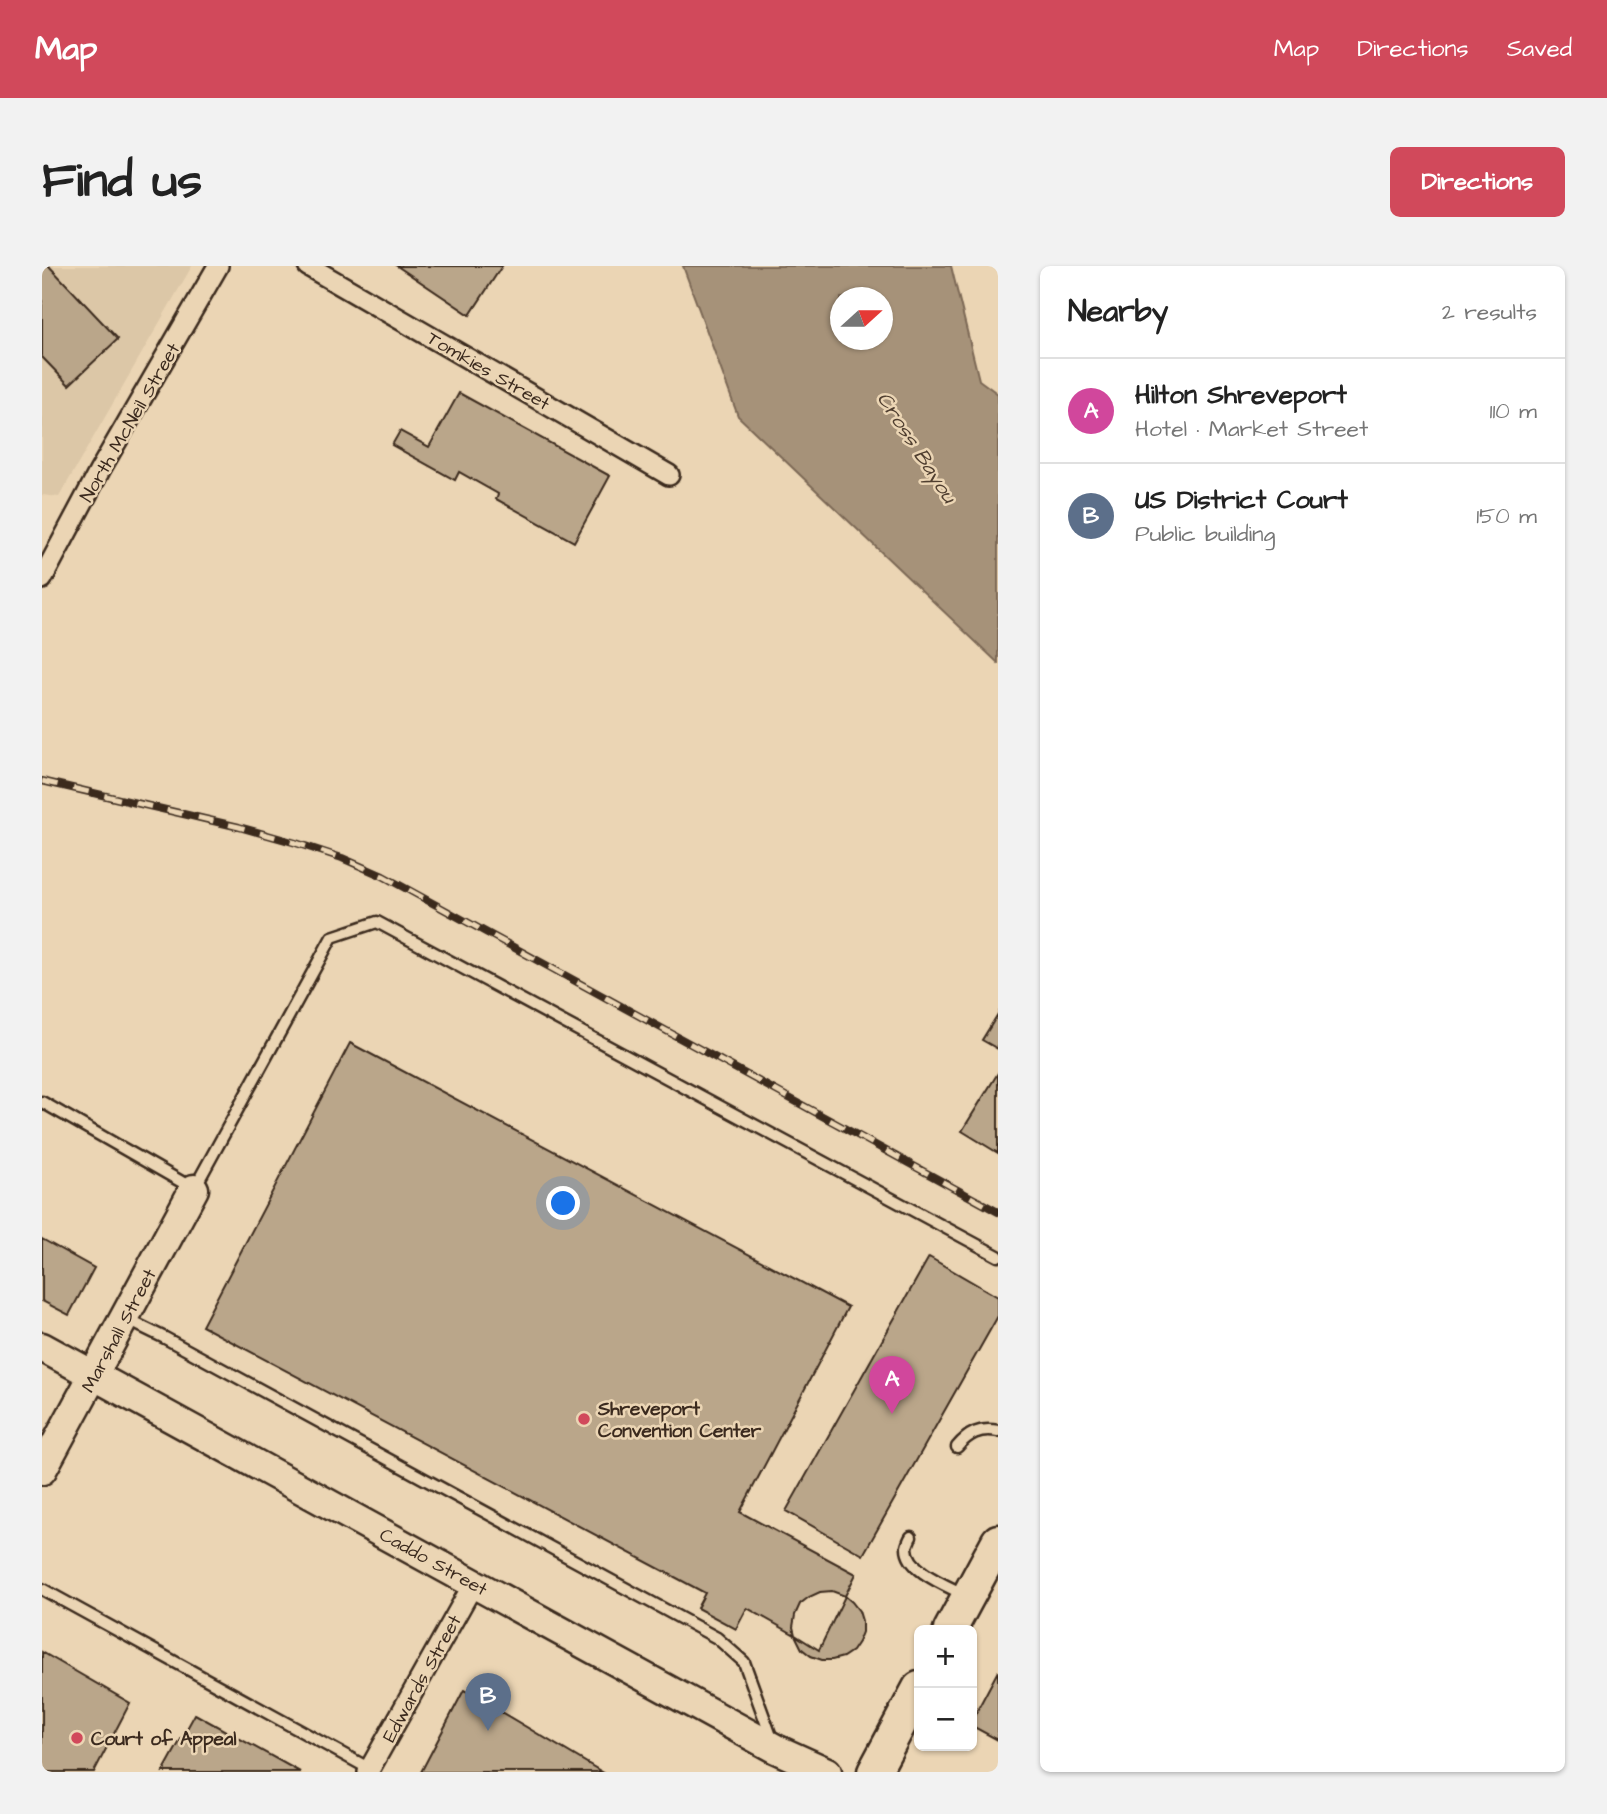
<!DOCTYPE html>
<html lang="en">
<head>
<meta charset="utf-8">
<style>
  body { margin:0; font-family:"Architects Daughter",sans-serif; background:#f2f2f2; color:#222 }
  .controls { position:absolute; right:21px; bottom:21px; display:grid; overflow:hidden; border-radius:10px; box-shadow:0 2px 5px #0004 }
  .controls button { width:63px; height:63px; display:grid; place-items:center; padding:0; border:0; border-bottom:2px solid #e0e0e0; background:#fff; color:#222; font:35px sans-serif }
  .compass { position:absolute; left:788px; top:21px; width:63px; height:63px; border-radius:50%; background:#fff; box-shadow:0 2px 5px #0004; rotate:69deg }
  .you { position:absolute; left:522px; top:938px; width:24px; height:24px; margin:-18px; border:5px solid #fff; border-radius:50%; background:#1a73e8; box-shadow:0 0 0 10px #1a73e833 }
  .badge { display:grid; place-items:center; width:46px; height:46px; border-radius:50%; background:#d1495b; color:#fff; font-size:23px; font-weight:700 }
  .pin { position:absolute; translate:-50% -58px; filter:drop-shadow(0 2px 4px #0008) }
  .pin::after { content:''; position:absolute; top:37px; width:24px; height:21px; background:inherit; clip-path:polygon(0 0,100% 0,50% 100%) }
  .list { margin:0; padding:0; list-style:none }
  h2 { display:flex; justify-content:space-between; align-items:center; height:91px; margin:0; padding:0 28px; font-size:30px }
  h2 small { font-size:23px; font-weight:400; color:#767676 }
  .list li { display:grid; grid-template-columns:46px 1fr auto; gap:21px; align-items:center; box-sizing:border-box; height:105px; padding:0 28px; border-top:2px solid #e0e0e0 }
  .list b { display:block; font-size:26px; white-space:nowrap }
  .list p { margin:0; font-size:23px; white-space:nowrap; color:#767676 }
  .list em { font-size:23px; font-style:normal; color:#767676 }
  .map { position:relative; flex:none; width:956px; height:1506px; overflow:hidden; border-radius:10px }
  header { display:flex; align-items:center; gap:42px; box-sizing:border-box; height:98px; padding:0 35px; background:#d1495b; color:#fff }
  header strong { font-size:33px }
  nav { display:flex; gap:38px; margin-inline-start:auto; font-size:24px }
  .intro { display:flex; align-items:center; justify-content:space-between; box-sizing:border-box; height:168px; padding:0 42px }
  h1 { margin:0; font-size:49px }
  .button { padding:18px 32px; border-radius:10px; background:#d1495b; color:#fff; font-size:24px; font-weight:700 }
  main { display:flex; gap:42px; padding:0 42px }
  aside { flex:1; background:#fff; border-radius:10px; box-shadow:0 2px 5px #0004 }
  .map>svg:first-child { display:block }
  .built { fill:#dcc7a7 }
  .water { fill:#a69279; stroke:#7b6855; stroke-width:2; fill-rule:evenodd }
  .building { fill:#baa68a; stroke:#3b2a1e; stroke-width:2 }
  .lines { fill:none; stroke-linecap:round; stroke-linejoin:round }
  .lane-casing { stroke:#3b2a1e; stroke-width:15 }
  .street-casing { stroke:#3b2a1e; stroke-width:24 }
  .secondary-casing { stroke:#3b2a1e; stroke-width:33 }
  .primary-casing { stroke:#3b2a1e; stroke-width:37 }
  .lane { stroke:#ebd5b4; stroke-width:10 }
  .street { stroke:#ebd5b4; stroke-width:19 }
  .secondary { stroke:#ebd5b4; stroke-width:28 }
  .primary { stroke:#ebd5b4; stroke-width:32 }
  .rail-casing { stroke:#3b2a1e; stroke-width:8 }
  .rail { stroke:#ebd5b4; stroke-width:5; stroke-dasharray:16; stroke-linecap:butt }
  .poi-dot { fill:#d1495b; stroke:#ebd5b4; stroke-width:2.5 }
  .labels { text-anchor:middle; stroke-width:5; stroke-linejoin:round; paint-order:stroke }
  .street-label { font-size:19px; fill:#3b2a1e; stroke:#ebd5b4 }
  .poi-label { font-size:19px; font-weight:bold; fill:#3b2a1e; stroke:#ebd5b4; text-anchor:start }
  .water-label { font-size:21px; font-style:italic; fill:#503f30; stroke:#ebd5b4 }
</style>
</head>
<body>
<header>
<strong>Map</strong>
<nav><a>Map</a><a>Directions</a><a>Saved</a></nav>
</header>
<div class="intro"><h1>Find us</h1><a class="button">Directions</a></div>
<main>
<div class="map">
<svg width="956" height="1506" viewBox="0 0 956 1506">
  <rect width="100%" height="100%" fill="#ebd5b4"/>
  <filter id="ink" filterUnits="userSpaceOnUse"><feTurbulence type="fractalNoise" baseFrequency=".0143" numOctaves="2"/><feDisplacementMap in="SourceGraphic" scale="14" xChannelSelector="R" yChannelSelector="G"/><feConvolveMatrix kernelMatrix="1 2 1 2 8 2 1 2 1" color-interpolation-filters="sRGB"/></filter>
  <g filter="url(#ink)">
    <path class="built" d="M0,0H150L17,231L0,229Z"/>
    <path class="water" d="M641,0H909L937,114L956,128V397L696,150ZM799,32H841V74H799Z"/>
    <path class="building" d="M0,0H7L76,73L27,119L0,91Z
      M355,0H460L428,49Z
      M417,127L568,210L532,276L454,233L456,228L417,206L413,214L350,179L358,165L387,181Z
      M956,748V783L940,774Z
      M308,777L806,1041L698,1246L814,1308L803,1330L790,1325L778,1326L767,1331L758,1338L753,1349L751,1361L753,1369L705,1342L694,1363L655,1342L663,1327L160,1060Z
      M956,807V887L920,865Z
      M0,973L52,1002L27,1049L0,1035Z
      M887,991L956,1031V1050L821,1289L744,1245Z
      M803,1330L810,1336L817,1345L820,1355V1366L816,1376L810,1385L801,1391L790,1394H780L769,1390L760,1383L753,1369L777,1384Z
      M0,1386L88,1437L52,1506H0Z
      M956,1405V1474L930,1460V1454Z
      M422,1424L560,1506H379Z
      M153,1448L258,1506H121Z"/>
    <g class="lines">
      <defs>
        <path id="lane" d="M0,836L152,923L290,671L335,656L956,990
          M84,1053L123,1072L675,1372L702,1396L730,1473
          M915,1181C926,1168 938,1161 956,1165
          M869,1271C868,1272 865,1280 865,1281C864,1305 906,1320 923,1329
          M0,1323L328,1503"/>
        <path id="street" d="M266,0L627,209
          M0,313L58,204L176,0
          M326,1506L432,1317"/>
        <path id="secondary" d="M0,1081L734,1483L785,1506
          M0,1204L152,923"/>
        <path id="primary" d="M908,1364L956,1275
          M832,1506L877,1422"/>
      </defs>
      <use href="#lane" class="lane-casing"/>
      <use href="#street" class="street-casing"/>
      <use href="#secondary" class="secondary-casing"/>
      <use href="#primary" class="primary-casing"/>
      <use href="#lane" class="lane"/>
      <use href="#street" class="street"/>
      <use href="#secondary" class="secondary"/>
      <use href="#primary" class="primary"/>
      <defs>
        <path id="rail" d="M0,515L197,561L254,577L300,592L341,610L956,946"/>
      </defs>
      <use href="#rail" class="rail-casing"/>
      <use href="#rail" class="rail"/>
    </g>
  </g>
  <g class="poi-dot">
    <circle cx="542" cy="1153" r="7"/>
    <circle cx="35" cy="1472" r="7"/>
  </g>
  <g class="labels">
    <g class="street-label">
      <text transform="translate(447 104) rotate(30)" y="7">Tomkies Street</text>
      <text transform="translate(87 156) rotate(-60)" y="7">North McNeil Street</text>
      <text transform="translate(76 1064) rotate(-62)" y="7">Marshall Street</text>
      <text transform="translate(392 1295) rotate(29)" y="7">Caddo Street</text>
      <text transform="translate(379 1412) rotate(-61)" y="7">Edwards Street</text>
    </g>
    <g class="poi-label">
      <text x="556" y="1149">Shreveport<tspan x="556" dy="22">Convention Center</tspan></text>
      <text x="49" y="1479">Court of Appeal</text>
    </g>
    <g class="water-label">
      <text transform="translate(875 181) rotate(57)" y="7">Cross Bayou</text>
    </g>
  </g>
</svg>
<div class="controls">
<button>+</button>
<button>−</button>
</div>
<svg class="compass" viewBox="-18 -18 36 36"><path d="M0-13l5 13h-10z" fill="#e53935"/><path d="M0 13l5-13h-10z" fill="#767676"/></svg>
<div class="you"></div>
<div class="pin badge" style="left:850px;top:1148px;background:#d1479c">A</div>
<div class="pin badge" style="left:446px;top:1465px;background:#5c6f8a">B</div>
</div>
<aside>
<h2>Nearby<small>2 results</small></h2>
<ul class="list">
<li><span class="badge" style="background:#d1479c">A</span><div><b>Hilton Shreveport</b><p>Hotel · Market Street</p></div><em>110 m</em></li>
<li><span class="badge" style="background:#5c6f8a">B</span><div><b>US District Court</b><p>Public building</p></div><em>150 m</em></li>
</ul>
</aside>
</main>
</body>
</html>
